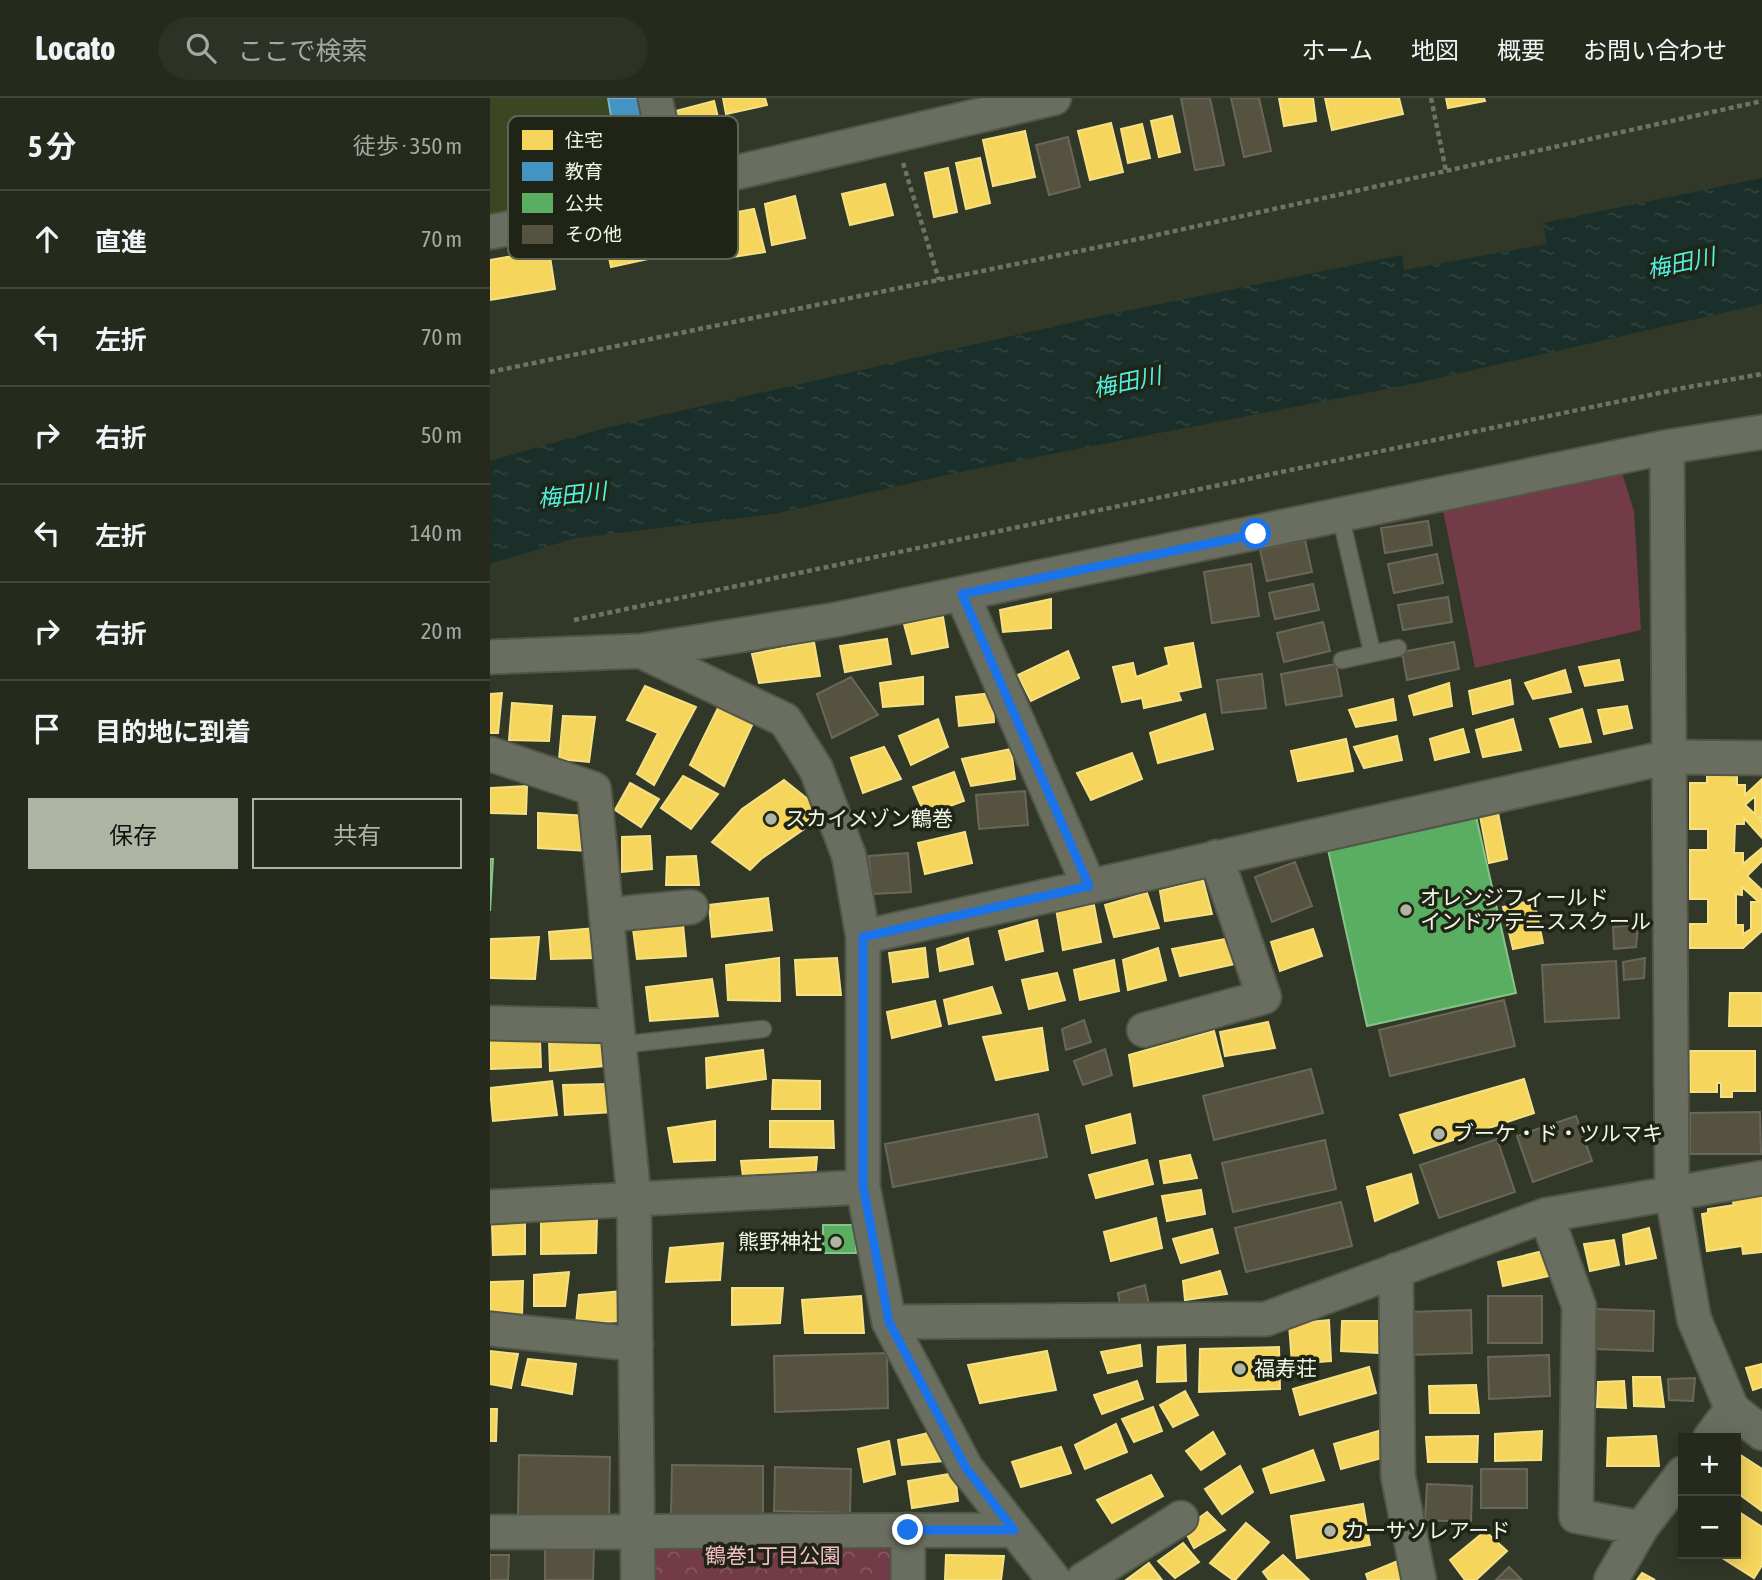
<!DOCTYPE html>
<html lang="ja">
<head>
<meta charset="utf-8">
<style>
  body { margin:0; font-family:"Asap Condensed","Noto Sans JP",sans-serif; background:#2e3226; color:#f1f3f6 }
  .controls { position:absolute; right:21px; bottom:21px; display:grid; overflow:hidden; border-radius:0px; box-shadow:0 4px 18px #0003 }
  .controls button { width:63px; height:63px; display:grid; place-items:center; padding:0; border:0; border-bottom:2px solid #42463b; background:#262a1d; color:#f1f3f6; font:35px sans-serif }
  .stop { position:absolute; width:21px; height:21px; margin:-16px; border:5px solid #1a73e8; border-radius:50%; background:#fff }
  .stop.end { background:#1a73e8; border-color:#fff; box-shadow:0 2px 7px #0008 }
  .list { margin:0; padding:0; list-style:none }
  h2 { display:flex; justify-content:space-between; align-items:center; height:91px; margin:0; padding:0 28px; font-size:30px }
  h2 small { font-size:23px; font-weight:400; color:#a4a7a4 }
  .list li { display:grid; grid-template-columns:46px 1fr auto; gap:21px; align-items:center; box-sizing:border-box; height:98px; padding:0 28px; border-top:2px solid #42463b }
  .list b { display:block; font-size:26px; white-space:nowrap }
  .list em { font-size:23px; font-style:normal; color:#a4a7a4 }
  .actions { display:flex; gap:14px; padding:21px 28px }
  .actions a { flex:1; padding:16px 0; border:2px solid #aeb5a2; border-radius:0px; text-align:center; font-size:24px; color:#aeb5a2 }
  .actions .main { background:#aeb5a2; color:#111 }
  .icon { flex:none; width:38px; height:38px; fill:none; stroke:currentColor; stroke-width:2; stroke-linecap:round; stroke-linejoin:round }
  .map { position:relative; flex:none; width:1272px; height:1482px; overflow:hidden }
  header { display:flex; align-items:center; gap:42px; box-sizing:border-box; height:98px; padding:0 35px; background:#262a1d; border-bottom:2px solid #42463b }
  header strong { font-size:33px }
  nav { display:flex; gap:38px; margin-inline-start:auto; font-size:24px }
  .search { width:490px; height:63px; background:#2e3226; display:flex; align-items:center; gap:18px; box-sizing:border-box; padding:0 24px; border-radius:38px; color:#a4a7a4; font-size:26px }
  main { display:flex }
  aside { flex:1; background:#262a1d }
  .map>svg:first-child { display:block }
  .built { fill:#3b4722 }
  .park { fill:url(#park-crowns) }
  .garden { fill:#733a47 }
  .water { fill:url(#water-ripples) }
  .homes { fill:#f6d55c; stroke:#f4e085; stroke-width:2; fill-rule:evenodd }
  .schools { fill:#4393c3; stroke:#77b1cd; stroke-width:2 }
  .public { fill:#5aae61; stroke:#87c488; stroke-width:2 }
  .building { fill:#555240; stroke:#6a675a; stroke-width:2 }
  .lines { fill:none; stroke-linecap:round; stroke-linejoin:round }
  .lane-casing { stroke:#515646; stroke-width:19 }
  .street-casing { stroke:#515646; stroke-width:37 }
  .path { stroke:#6e7365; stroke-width:4.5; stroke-dasharray:5 3.5; stroke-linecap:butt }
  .lane { stroke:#696e60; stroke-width:16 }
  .street { stroke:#696e60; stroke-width:33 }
  .route { stroke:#1a73e8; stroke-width:9 }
  .poi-dot { fill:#aeb5a2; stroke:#1f2416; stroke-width:2.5 }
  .labels { text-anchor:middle; stroke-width:7; stroke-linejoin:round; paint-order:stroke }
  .poi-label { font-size:21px; fill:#f0f8e4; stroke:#1f2416; text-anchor:start }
  .park-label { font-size:21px; fill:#f4bcc8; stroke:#1f2416 }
  .water-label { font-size:23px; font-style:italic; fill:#52f0df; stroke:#1f2416 }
  .key { fill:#1f2416; stroke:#5e6454; stroke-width:2 }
  .key-label { font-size:19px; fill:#f0f8e4 }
</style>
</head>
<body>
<header>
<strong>Locato</strong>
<div class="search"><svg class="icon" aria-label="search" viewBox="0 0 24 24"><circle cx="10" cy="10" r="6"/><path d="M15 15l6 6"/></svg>ここで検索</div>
<nav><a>ホーム</a><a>地図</a><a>概要</a><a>お問い合わせ</a></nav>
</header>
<main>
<aside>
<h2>5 分<small>徒歩 · 350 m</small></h2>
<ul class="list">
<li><svg class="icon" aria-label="ahead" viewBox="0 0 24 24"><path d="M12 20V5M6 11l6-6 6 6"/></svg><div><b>直進</b></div><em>70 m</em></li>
<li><svg class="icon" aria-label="left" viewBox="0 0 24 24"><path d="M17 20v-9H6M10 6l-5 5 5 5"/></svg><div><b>左折</b></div><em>70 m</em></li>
<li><svg class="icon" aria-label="right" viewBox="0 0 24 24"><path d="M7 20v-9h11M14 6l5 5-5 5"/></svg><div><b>右折</b></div><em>50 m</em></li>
<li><svg class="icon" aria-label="left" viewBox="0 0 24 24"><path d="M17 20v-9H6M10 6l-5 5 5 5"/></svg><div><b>左折</b></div><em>140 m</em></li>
<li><svg class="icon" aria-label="right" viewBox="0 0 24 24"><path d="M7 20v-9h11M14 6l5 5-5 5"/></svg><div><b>右折</b></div><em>20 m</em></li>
<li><svg class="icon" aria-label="arrive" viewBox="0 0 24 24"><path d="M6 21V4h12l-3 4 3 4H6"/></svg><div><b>目的地に到着</b></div></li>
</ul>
<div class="actions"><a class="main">保存</a><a>共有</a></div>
</aside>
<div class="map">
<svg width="1272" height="1482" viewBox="0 0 1272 1482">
  <defs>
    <pattern id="park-crowns" width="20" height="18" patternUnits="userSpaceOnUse" patternTransform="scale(1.75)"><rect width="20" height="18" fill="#733a47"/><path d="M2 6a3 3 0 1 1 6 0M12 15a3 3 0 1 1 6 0" fill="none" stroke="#875761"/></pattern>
    <pattern id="water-ripples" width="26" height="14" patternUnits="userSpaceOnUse" patternTransform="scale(1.75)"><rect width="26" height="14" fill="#1a2e2a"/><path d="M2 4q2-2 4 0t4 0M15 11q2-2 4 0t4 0" fill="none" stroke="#30433e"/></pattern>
  </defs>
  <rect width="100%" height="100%" fill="#323827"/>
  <path class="built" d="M0,0H156L173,68L164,89L0,128Z"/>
  <path class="park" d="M418,1432V1482H148V1433Z"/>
  <path class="garden" d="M1132,375L1144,413L1151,532L985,570L953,412Z"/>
  <path class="water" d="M1272,80V206L927,285L470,374L284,416L86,440L0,466V363L119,329L601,220L912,157L914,172L1057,146L1053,125Z"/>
  <path class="homes" d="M233,0H275L277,7L236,16Z
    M789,0H823L826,23L794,28Z
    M835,0H909L913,16L842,32Z
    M956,0H994L995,3L958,10Z
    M224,3L234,44L196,53L186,13Z
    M682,18L690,54L669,59L661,23Z
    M621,25L633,74L600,82L588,33Z
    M652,26L660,60L638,65L631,31Z
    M535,33L545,79L503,88L493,42Z
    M490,60L500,105L476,111L466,65Z
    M458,70L467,114L444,119L435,75Z
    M395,86L403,117L360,127L352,96Z
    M305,98L315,140L282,147L275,106Z
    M264,111L275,154L236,160L226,118Z
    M174,117L181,156L121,169L113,131Z
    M59,152L65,191L0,202V162Z
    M561,501V530L513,534L510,512Z
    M453,519L458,549L422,556L414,526Z
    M397,541L401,566L355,574L350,548Z
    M324,544L330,578L269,585L262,556Z
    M703,545L711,589L688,594L691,602L654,610L652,600L632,604L623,569L643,565L646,579L679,567L675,550Z
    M578,553L589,580L541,603L528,577Z
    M1129,562L1133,582L1095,588L1089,569Z
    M1075,572L1081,594L1043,601L1035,585Z
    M433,579V606L393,609L390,585Z
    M1020,582L1023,606L983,616L979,593Z
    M959,585L962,608L924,617L919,598Z
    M155,588L206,609L164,687L147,676L168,635L137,622Z
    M12,595L8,635H0V596Z
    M502,595L504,624L469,628L466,599Z
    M903,601L906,622L866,629L859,612Z
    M22,605L62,608L59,643L19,642Z
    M229,608L264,623L234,688L200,667Z
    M1137,608L1142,630L1114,636L1108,612Z
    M1092,611L1101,644L1070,649L1060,621Z
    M715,616L723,651L668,665L660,635Z
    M73,618L105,619L99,664L69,661Z
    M448,621L458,649L421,667L409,638Z
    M1023,621L1031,652L993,659L986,632Z
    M973,631L979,654L945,662L940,641Z
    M907,638L912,662L874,670L864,649Z
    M856,641L863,673L808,683L801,653Z
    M394,649L411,681L373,695L361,660Z
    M521,651L525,681L481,688L472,661Z
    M642,655L652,681L601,702L587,675Z
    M1217,671H1247V687H1255V697L1272,681V720H1269L1272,723V740L1254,720V726H1245L1244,755H1253V766L1272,750V763L1257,778L1272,792V833L1253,850H1200V826H1218V801H1200V752H1218V731H1200V685H1217ZM1265,698V716L1255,707ZM1252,789L1269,804H1261V831L1253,836V827H1246V796L1252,797Z
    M464,674L474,703L435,717L423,689Z
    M193,678L228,696L201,731L171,710Z
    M294,682L324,706L314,731L271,761L260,772L222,744L252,711Z
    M140,685L169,701L151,729L125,712Z
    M37,688L36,716L0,715V690Z
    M48,715L98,718V753L48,750Z
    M1008,715L1017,761L999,765L990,718Z
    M475,734L482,765L435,776L428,745Z
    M160,738L162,771L132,774V739Z
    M206,758L209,787H176L177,759Z
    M713,782L722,816L675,823L670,793Z
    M657,795L669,830L624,839L615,807Z
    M278,800L282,832L222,839L219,807Z
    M1044,802L1053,845L1023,851L1013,809Z
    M604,807L611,844L573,852L566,811Z
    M547,822L553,853L516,862L509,833Z
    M193,826L196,858L147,861L143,831Z
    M106,830V860L61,861L59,834Z
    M823,831L832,858L790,873L781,844Z
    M49,839L45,881L0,880V841Z
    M478,840L483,866L450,873L447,851Z
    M741,840L745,866L690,878L682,851Z
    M435,850L438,879L403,884L399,855Z
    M668,850L676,882L638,892L633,862Z
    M289,860L290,903L238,902L236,867Z
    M347,860L351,897H307L305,862Z
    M624,862L629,893L590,902L584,872Z
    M567,875L575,902L539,911L532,882Z
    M222,881L228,918L160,923L156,889Z
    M502,889L511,915L459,926L454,902Z
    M1240,895H1272V928H1239Z
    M445,903L451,928L402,940L397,914Z
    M778,924L785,950L735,958L730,934Z
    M552,930L558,972L506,982L493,939Z
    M724,933L733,968L644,988L639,957Z
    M0,942H50L51,969L0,971Z
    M113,942L114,968L60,973L59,943Z
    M273,952L276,981L217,990L216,960Z
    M1200,953H1265V993H1242V999H1231V985H1227V994H1200Z
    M1034,981L1044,1015L924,1055L910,1017Z
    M283,982L330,983V1011H282Z
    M62,983L67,1017L3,1023L0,990Z
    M119,986L123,1014L75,1017L73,987Z
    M640,1016L645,1045L602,1055L596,1028Z
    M225,1023V1062L184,1064L178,1030Z
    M280,1023H343L344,1050L280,1049Z
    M700,1057L707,1080L674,1085L670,1063Z
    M327,1059L325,1082L254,1087L251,1063Z
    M657,1062L663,1086L606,1100L599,1077Z
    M921,1076L928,1105L885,1123L877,1089Z
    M711,1092L715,1116L677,1123L672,1098Z
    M1272,1097V1154L1253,1156L1252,1148L1217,1153L1212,1116L1218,1115V1111L1244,1107L1242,1102Z
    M107,1120L106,1155L51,1156V1121Z
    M666,1120L672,1150L621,1163L614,1134Z
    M35,1123V1156L3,1157L2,1126Z
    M1159,1130L1166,1160L1136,1166L1133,1137Z
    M722,1131L728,1155L691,1165L683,1141Z
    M1124,1142L1129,1167L1100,1173L1094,1146Z
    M233,1145L230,1182L176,1184L180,1150Z
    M1053,1153L1059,1178L1013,1188L1008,1164Z
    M730,1173L737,1196L695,1202L693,1183Z
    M79,1174L75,1208H44V1177Z
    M33,1183L32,1218L0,1217V1184Z
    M242,1190H293L290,1225L242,1227Z
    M132,1193L128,1223L86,1226L89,1197Z
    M371,1198L374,1235H315L312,1202Z
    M839,1222L841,1263L802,1266L799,1226Z
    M852,1223H890L888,1255L851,1253Z
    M650,1247L652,1268L618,1275L611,1254Z
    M695,1247L696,1283L667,1284L668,1249Z
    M789,1249L790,1291L709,1294L710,1251Z
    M0,1253L28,1256L21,1290L0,1286Z
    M557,1253L566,1292L490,1305L478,1267Z
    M38,1261L86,1266L82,1296L32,1287Z
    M1272,1266V1289L1263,1292L1256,1270Z
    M879,1269L886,1295L810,1317L803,1291Z
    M1143,1279H1170L1174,1309L1144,1308Z
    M647,1283L653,1301L612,1316L604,1297Z
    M1134,1283L1136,1310L1107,1309L1108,1284Z
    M986,1287L989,1315H940L939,1288Z
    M695,1293L708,1317L683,1329L670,1307Z
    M663,1309L672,1333L644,1344L632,1321Z
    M0,1311H7L6,1343H0Z
    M626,1326L637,1354L595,1371L585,1347Z
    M892,1332L899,1358L851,1371L844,1346Z
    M447,1333L453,1363L412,1367L408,1342Z
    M1052,1333L1051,1362L1005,1363V1336Z
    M723,1334L735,1356L711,1372L696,1353Z
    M988,1338L987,1364H938L936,1339Z
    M1166,1338L1169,1368H1117L1118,1340Z
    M399,1343L405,1376L374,1384L368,1351Z
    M571,1349L581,1375L531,1389L522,1364Z
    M823,1352L834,1382L781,1395L773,1371Z
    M1249,1356L1272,1371V1413L1246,1394V1361Z
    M750,1368L763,1394L732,1416L715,1391Z
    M465,1375L468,1403L422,1410L418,1383Z
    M661,1377L673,1398L622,1425L607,1402Z
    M873,1406L880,1447L807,1460L801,1418Z
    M1246,1412L1272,1429V1467L1264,1480L1226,1456H1246Z
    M717,1414L735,1432L704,1450L694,1431Z
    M756,1425L779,1444L745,1482H743L720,1465Z
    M995,1433L1017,1453L986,1482H975L960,1462Z
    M693,1445L709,1464L685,1480L668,1463Z
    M456,1457L514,1458L511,1482H455Z
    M793,1457L819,1482H779L773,1474Z
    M910,1462L916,1482H878L876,1476Z
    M659,1465L672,1482H636Z
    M1152,1475L1165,1482H1147Z"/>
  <path class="schools" d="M118,0H151L159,43L126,49Z"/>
  <path class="public" d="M985,714L1026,895L877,928L837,747Z
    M0,761H3L0,813Z
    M333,1127H366V1155H333Z"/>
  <path class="building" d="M691,0H720L734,67L705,72Z
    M741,0H769L781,53L754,59Z
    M578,39L590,89L559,97L546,47Z
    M938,423L942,447L895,455L891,430Z
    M815,442L822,474L777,483L770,452Z
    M947,456L953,485L904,495L898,466Z
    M761,466L769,518L722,525L714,474Z
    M823,486L829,512L785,521L779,495Z
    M958,499L962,524L913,532L908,507Z
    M833,524L840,553L794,564L787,535Z
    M964,544L969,571L917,582L912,554Z
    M846,566L852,598L796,607L791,576Z
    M772,576L776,610L732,615L727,582Z
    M361,579L388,617L342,640L327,596Z
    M535,693L538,727L489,731L486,697Z
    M418,755L421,794L382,796L379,758Z
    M805,764L822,808L782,824L765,779Z
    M1148,827L1146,849L1124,851L1123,829Z
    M1155,860L1154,880L1134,882L1133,864Z
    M1126,863L1129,920L1055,924L1052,867Z
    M1014,902L1025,948L900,978L889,932Z
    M594,922L601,944L576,952L572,931Z
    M615,951L622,977L593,987L584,963Z
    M821,971L833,1015L724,1042L713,998Z
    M1270,1014L1271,1056H1200V1015Z
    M548,1016L557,1059L403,1089L395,1046Z
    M1086,1018L1102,1063L1043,1084L1027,1038Z
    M1007,1041L1025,1094L949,1120L930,1067Z
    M835,1042L846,1091L743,1114L732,1065Z
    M851,1104L862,1148L756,1174L745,1130Z
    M655,1187L659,1207L631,1213L628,1195Z
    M998,1198H1052V1245H998Z
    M1104,1211L1164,1213L1163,1253L1103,1251Z
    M981,1212L982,1255L919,1257L918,1214Z
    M397,1255L398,1310L285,1314L284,1258Z
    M1059,1257L1060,1298L999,1301L998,1259Z
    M1205,1280L1203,1303L1179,1302L1178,1281Z
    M29,1357L120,1359L119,1420L28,1418Z
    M182,1367L273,1368V1419L181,1418Z
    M285,1369L361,1371L360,1415L284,1413Z
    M991,1371H1037V1410H991Z
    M937,1386L982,1388L981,1424L935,1422Z
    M55,1448L104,1449L103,1482H55Z
    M0,1457H19L18,1482H0Z
    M1019,1469L1032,1482H1006Z"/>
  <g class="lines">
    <defs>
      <path id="lane" d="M850,416L882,554
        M852,562L908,550
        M129,947L273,931"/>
      <path id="street" d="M165,0L184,89
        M0,134L97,115L184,89L564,0
        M1177,349L1182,1095L1204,1221L1242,1311L1272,1335
        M472,496L599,788
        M151,553L295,622L326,671L359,758L373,839V1089L399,1224L476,1370L564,1482
        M0,559L151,553L344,522L1177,349L1272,334
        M0,656L104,691L144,1100L148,1482
        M116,817L201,809
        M373,839L1179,659L1272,660
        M0,925L127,928
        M654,932L774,899L726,759
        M0,1109L373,1089
        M1056,1117L1089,1208L1086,1418L1151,1430
        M906,1172L908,1378L929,1482
        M399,1224L776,1221L1056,1117L1272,1080
        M0,1231L146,1246
        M1220,1340L1242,1311
        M0,1434L524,1432
        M418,1482V1432
        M593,1482L691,1420
        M1121,1482L1151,1430L1193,1375"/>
    </defs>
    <use href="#lane" class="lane-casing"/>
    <use href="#street" class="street-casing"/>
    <path class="path" d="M941,0L956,73
      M413,65L449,182
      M0,274L653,140L1272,3
      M84,522L1193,290L1272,276"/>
    <use href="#lane" class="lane"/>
    <use href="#street" class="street"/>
  </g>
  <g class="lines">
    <path class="route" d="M418,1432H524L476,1370L399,1224L373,1088V839L599,788L472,496L766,436"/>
  </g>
  <g class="poi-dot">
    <circle cx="281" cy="721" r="7"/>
    <circle cx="916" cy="812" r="7"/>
    <circle cx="949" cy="1036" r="7"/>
    <circle cx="346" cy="1144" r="7"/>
    <circle cx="750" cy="1271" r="7"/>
    <circle cx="840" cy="1433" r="7"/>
  </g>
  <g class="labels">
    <g class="poi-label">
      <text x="295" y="728">スカイメゾン鶴巻</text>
      <text x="930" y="807">オレンジフィールド<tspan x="930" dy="24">インドアテニススクール</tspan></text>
      <text x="963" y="1043">ブーケ・ド・ツルマキ</text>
      <text x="332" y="1151" text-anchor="end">熊野神社</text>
      <text x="764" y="1278">福寿荘</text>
      <text x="854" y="1440">カーサソレアード</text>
    </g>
    <g class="park-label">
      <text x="283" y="1465">鶴巻1丁目公園</text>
    </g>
    <g class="water-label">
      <text transform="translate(1191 165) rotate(-12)" y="8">梅田川</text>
      <text transform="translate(637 284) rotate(-12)" y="8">梅田川</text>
      <text transform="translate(82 397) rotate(-7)" y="8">梅田川</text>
    </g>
  </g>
  <rect x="18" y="18" width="230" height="143" rx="10" class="key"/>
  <rect x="32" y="32" width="31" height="20" fill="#f6d55c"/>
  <rect x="32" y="64" width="31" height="19" fill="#4393c3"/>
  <rect x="32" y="95" width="31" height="20" fill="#5aae61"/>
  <rect x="32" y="127" width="31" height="19" fill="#555240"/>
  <g class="key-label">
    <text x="75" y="49">住宅</text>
    <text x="75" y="80">教育</text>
    <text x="75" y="112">公共</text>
    <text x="75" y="143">その他</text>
  </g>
</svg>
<div class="controls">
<button>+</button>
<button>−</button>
</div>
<div class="stop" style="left:766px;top:436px"></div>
<div class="stop end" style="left:418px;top:1432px"></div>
</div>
</main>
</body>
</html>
